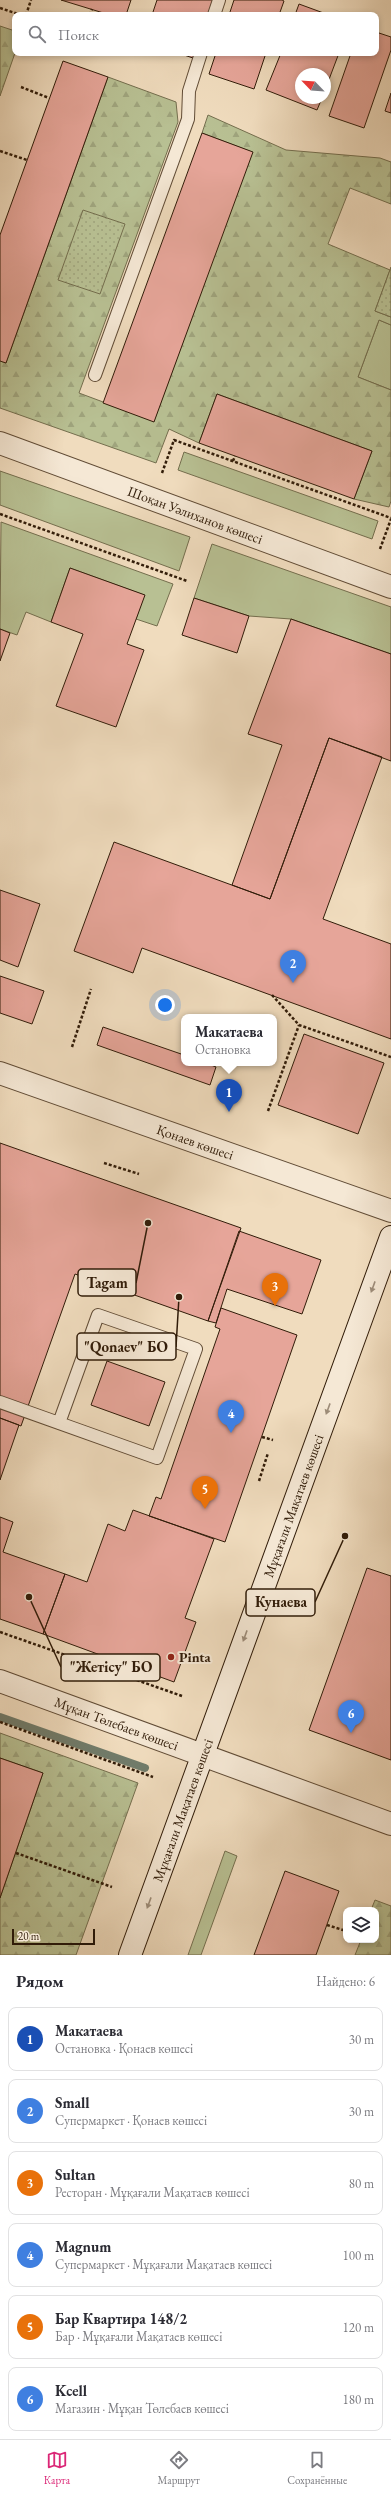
<!DOCTYPE html>
<html lang="ru">
<head>
<meta charset="utf-8">
<style>
  body { margin:0; font-family:"EB Garamond",serif; background:#f7f7f7; color:#2b2b33 }
  .controls { position:absolute; right:12px; bottom:12px; display:grid; overflow:hidden; border-radius:8px; box-shadow:0 2px 6px #0003 }
  .controls button { width:36px; height:36px; display:grid; place-items:center; padding:0; border:0; border-bottom:1px solid #e1e1e2; background:#fff; color:#2b2b33; font:20px sans-serif }
  .compass { position:absolute; left:295px; top:68px; width:36px; height:36px; border-radius:50%; background:#fff; box-shadow:0 2px 6px #0003; rotate:295deg }
  .scale { position:absolute; left:12px; bottom:10px; width:83px; box-sizing:border-box; padding-left:4px; border:2px solid #311c09; border-top:0; font-size:11px; line-height:14px; white-space:nowrap; color:#311c09; -webkit-text-stroke:3px #f5e8d5; paint-order:stroke }
  .you { position:absolute; left:165px; top:1005px; width:14px; height:14px; margin:-10px; border:3px solid #fff; border-radius:50%; background:#1a73e8; box-shadow:0 0 0 6px #1a73e833 }
  .badge { display:grid; place-items:center; width:26px; height:26px; border-radius:50%; background:#db2777; color:#fff; font-size:13px; font-weight:700 }
  .pin { position:absolute; translate:-50% -33px; filter:drop-shadow(0 1px 2px #0008) }
  .pin::after { content:''; position:absolute; top:21px; width:14px; height:12px; background:inherit; clip-path:polygon(0 0,100% 0,50% 100%) }
  .popup { position:absolute; left:181px; top:1014px; width:96px; height:52px; box-sizing:border-box; display:grid; place-content:center; border-radius:8px; background:#fff; filter:drop-shadow(0 1px 3px #0005); font-size:13px; white-space:nowrap; color:#7c7c81 }
  .popup b { font-size:15px; color:#2b2b33 }
  .popup::after { content:''; position:absolute; left:50%; top:100%; margin-left:-8px; border:8px solid transparent; border-top-color:#fff }
  .list { margin:0; padding:0; list-style:none }
  h2 { display:flex; justify-content:space-between; align-items:center; height:52px; margin:0; padding:0 16px; font-size:17px }
  h2 small { font-size:13px; font-weight:400; color:#7c7c81 }
  .list li { display:grid; grid-template-columns:26px 1fr auto; gap:12px; align-items:center; box-sizing:border-box; height:64px; margin:0 8px 8px; padding:0 8px; border:1px solid #e1e1e2; border-radius:8px }
  .list b { display:block; font-size:15px; white-space:nowrap }
  .list p { margin:0; font-size:13px; white-space:nowrap; color:#7c7c81 }
  .list em { font-size:13px; font-style:normal; color:#7c7c81 }
  .icon { flex:none; width:22px; height:22px; fill:none; stroke:currentColor; stroke-width:2; stroke-linecap:round; stroke-linejoin:round }
  .map { position:relative; flex:none; width:391px; height:1955px; overflow:hidden }
  .search { position:absolute; background:#fff; box-shadow:0 2px 6px #0003; left:12px; right:12px; top:12px; height:44px; display:flex; align-items:center; gap:10px; box-sizing:border-box; padding:0 14px; border-radius:8px; color:#7c7c81; font-size:15px }
  .sheet { height:484px; background:#fff }
  nav { display:flex; justify-content:space-around; align-items:center; box-sizing:border-box; height:56px; border-top:1px solid #e1e1e2; background:#fff; font-size:11px; color:#7c7c81 }
  nav a { display:grid; justify-items:center; gap:2px }
  nav .on { color:#db2777 }
  .map>svg:first-child { display:block }
  .grass { fill:#b8c093; stroke:#746e4e }
  .forest { fill:url(#forest-firs); stroke:#746e4e }
  .park { fill:url(#park-dots); stroke:#746e4e }
  .lines { fill:none; stroke-linecap:round; stroke-linejoin:round }
  .stream { stroke:#717c6b; stroke-width:8 }
  .building { fill:#e6a599; stroke:#311c09 }
  .service-casing { stroke:#614c36; stroke-width:14 }
  .minor-casing { stroke:#614c36; stroke-width:24 }
  .secondary-casing { stroke:#311c09; stroke-width:24 }
  .path { stroke:#311c09; stroke-width:2.5; stroke-dasharray:3 2; stroke-linecap:butt }
  .service { stroke:#f5e8d5; stroke-width:12 }
  .minor { stroke:#f5e8d5; stroke-width:22 }
  .secondary { stroke:#f5e8d5; stroke-width:22 }
  .oneway { fill:#9d8c79 }
  .poi-dot { fill:#8f2418; stroke:#f5e8d5; stroke-width:1.5 }
  .labels { text-anchor:middle; stroke-width:4; stroke-linejoin:round; paint-order:stroke }
  .street-label { font-size:14px; fill:#311c09; stroke:#f5e8d5 }
  .poi-label { font-size:14px; font-weight:bold; fill:#311c09; stroke:#f5e8d5; text-anchor:start }
  .leader { fill:none; stroke:#311c09; stroke-width:1.5 }
  .callout-dot { fill:#311c09; stroke:#f5e8d5; stroke-width:1.5 }
  .callout { fill:#f5e8d5; stroke:#311c09; stroke-width:1.5 }
  .callout-label { font-size:15px; text-anchor:middle; font-weight:bold; fill:#311c09 }
</style>
</head>
<body>
<div class="map">
<svg width="391" height="1955" viewBox="0 0 391 1955">
  <defs>
    <pattern id="forest-firs" width="22" height="20" patternUnits="userSpaceOnUse"><rect width="22" height="20" fill="#b8c093"/><path d="M5 1l3.5 6h-7zM16 11l3.5 6h-7z" fill="#9fa47d"/></pattern>
    <pattern id="park-dots" width="8" height="8" patternUnits="userSpaceOnUse"><rect width="8" height="8" fill="#b8c093"/><path d="M2 2h.1M6 6h.1" fill="none" stroke="#9fa47d" stroke-width="1.8" stroke-linecap="round"/></pattern>
  </defs>
  <rect width="100%" height="100%" fill="#f0dcbe"/>
  <filter id="stains"><feTurbulence type="fractalNoise" baseFrequency=".005" numOctaves="4"/><feColorMatrix values="0 0 0 0 .2 0 0 0 0 .09 0 0 0 0 .02 0 0 0 .5 -.17"/></filter>
  <radialGradient id="worn" r=".72"><stop offset=".6" stop-color="#630" stop-opacity="0"/><stop offset="1" stop-color="#630" stop-opacity=".3"/></radialGradient>
  <path class="grass" d="M379,320L391,325V390L358,377Z
    M184,452L378,521L372,539L178,470Z
    M0,471L190,537L179,571L0,505Z
    M1,522L173,584L157,626L136,619L144,595L70,568L51,622L26,612L17,635L0,629Z
    M212,544L391,607V654L291,619L249,616L194,598Z
    M225,1851L237,1856L201,1955H188Z"/>
  <path class="forest" d="M0,26L15,31V53L0,96Z
    M108,77L176,102L178,122L79,393L154,421L252,152L202,133L208,115L286,150L380,158L391,162V204L350,188L328,244L390,270L375,311L391,317V325L379,320L358,377L391,390V501L389,507L354,499L372,451L217,394L199,443L169,429L156,463L0,408V361L6,363Z
    M0,1733L138,1783L76,1955H0V1898L43,1773L0,1758Z
    M375,1900L391,1906V1955H355L361,1940H376V1910H371Z"/>
  <path class="park" d="M83,210L125,224L100,294L58,280Z
    M391,267V317L375,311Z"/>
  <g class="lines">
    <path class="stream" d="M0,1717L145,1768"/>
  </g>
  <path class="building" d="M61,0H131L126,15H110Z
    M157,0H214L209,15H152Z
    M234,0H282L284,1L279,15H229Z
    M299,4L329,15H295Z
    M376,32L391,37V50L364,128L329,116L351,53H376Z
    M178,53H198L196,59Z
    M216,53H266L254,89L209,74Z
    M281,53H339L325,90V74H301V98H322L317,110L266,90Z
    M63,61L108,77L6,363L0,361V235Z
    M391,93V113L385,111Z
    M202,133L253,152L154,422L103,403Z
    M217,394L372,451L354,499L199,443Z
    M70,568L145,595L127,644L144,650L116,727L56,706L83,634L51,622Z
    M194,598L249,616L237,653L182,635Z
    M291,619L391,654V761L329,738L270,899L232,885L282,745L248,734Z
    M0,629L10,633L0,661Z
    M329,738L382,757L323,919L391,944V1039L142,948L133,973L74,951L114,842L270,899Z
    M0,890L40,904L18,967L0,960Z
    M0,976L44,991L32,1024L0,1013Z
    M103,1027L184,1055V1063H206L216,1067L210,1085L97,1045Z
    M304,1034L384,1063L358,1134L278,1105Z
    M0,1143L241,1228L208,1321L75,1274L21,1426L0,1418Z
    M239,1231L321,1260L302,1314L227,1289L216,1323L208,1321Z
    M221,1308L297,1335L225,1542L149,1516L156,1497L161,1499L220,1329L215,1327Z
    M107,1361L165,1382L149,1426L91,1405Z
    M0,1418L19,1425L0,1480Z
    M133,1510L214,1539L185,1618L196,1622L174,1682L43,1634L65,1574L87,1582L108,1524L125,1531Z
    M0,1517L13,1522L3,1552L65,1574L43,1634L0,1619Z
    M367,1568L391,1576V1760L309,1730Z
    M0,1758L43,1773L0,1898Z
    M285,1871L339,1891L316,1955H254Z"/>
  <g class="lines">
    <defs>
      <path id="service" d="M214,15L219,0
        M95,375L188,119L189,91L201,53
        M0,1402L157,1458L196,1349L98,1315L59,1423"/>
      <g id="minor">
        <path id="s1" d="M0,443L391,587"/>
        <path id="s2" d="M0,1073L391,1211"/>
        <path id="s3" d="M0,1681L391,1824"/>
      </g>
      <g id="secondary">
        <path id="s4" d="M130,1955L391,1237"/>
      </g>
    </defs>
    <use href="#service" class="service-casing"/>
    <use href="#minor" class="minor-casing"/>
    <use href="#secondary" class="secondary-casing"/>
    <path class="path" d="M0,8L21,15
      M26,15L31,0
      M90,15L92,9
      M21,87L49,98
      M0,151L27,160
      M233,461L235,456
      M162,473L174,440L391,518
      M0,514L187,581
      M380,549L391,519
      M272,995L299,1025L391,1057
      M72,1047L91,989
      M268,1111L299,1025
      M104,1163L139,1174
      M262,1437L273,1440
      M259,1481L268,1453
      M0,1632L182,1696
      M0,1722L153,1777
      M16,1853L112,1887
      M327,1925L346,1931"/>
    <use href="#service" class="service"/>
    <use href="#minor" class="minor"/>
    <use href="#secondary" class="secondary"/>
  </g>
  <defs><path id="oneway-solid" d="M-6-.8H1V-3.2L6.5 0L1 3.2V.8H-6Z"/></defs>
  <g class="oneway">
    <use href="#oneway-solid" transform="translate(373 1287) rotate(110)"/>
    <use href="#oneway-solid" transform="translate(328 1409) rotate(110)"/>
    <use href="#oneway-solid" transform="translate(245 1636) rotate(110)"/>
    <use href="#oneway-solid" transform="translate(149 1903) rotate(110)"/>
  </g>
  <circle class="poi-dot" cx="171" cy="1657" r="4"/>
  <g class="labels">
    <g class="street-label">
      <text dy="5" stroke="none"><textPath href="#s1" startOffset="208">Шоқан Уәлиханов көшесі</textPath></text>
      <text dy="5" stroke="none"><textPath href="#s2" startOffset="207">Қонаев көшесі</textPath></text>
      <text dy="5" stroke="none"><textPath href="#s4" startOffset="478">Мұқағали Мақатаев көшесі</textPath></text>
      <text dy="5" stroke="none"><textPath href="#s3" startOffset="124">Мұқан Төлебаев көшесі</textPath></text>
      <text dy="5" stroke="none"><textPath href="#s4" startOffset="154">Мұқағали Мақатаев көшесі</textPath></text>
    </g>
    <g class="poi-label">
      <text x="179" y="1662">Pinta</text>
    </g>
  </g>
  <path class="leader" d="M148 1223L136 1283M179 1297L176 1347M345 1536L315 1602M29 1597L61 1667"/>
  <g class="callout-dot">
    <circle cx="148" cy="1223" r="4"/>
    <circle cx="179" cy="1297" r="4"/>
    <circle cx="345" cy="1536" r="4"/>
    <circle cx="29" cy="1597" r="4"/>
  </g>
  <g class="callout">
    <rect x="78" y="1269" width="58" height="27" rx="4"/>
    <rect x="77" y="1333" width="99" height="27" rx="4"/>
    <rect x="246" y="1589" width="69" height="27" rx="4"/>
    <rect x="61" y="1654" width="99" height="27" rx="4"/>
  </g>
  <g class="callout-label">
    <text x="107" y="1288">Tagam</text>
    <text x="126" y="1352">"Qonaev" БО</text>
    <text x="281" y="1607">Кунаева</text>
    <text x="111" y="1672">"Жетісу" БО</text>
  </g>
  <rect width="100%" height="100%" filter="url(#stains)"/>
  <rect width="100%" height="100%" fill="url(#worn)"/>
</svg>
<div class="controls">
<button><svg class="icon" aria-label="layers" viewBox="0 0 24 24"><path d="M12 4l9 5-9 5-9-5zM3 14l9 5 9-5"/></svg></button>
</div>
<svg class="compass" viewBox="-18 -18 36 36"><path d="M0-13l5 13h-10z" fill="#e53935"/><path d="M0 13l5-13h-10z" fill="#7c7c81"/></svg>
<div class="scale">20 m</div>
<div class="you"></div>
<div class="pin badge" style="left:229px;top:1112px;background:#1a4fb4">1</div>
<div class="popup"><b>Макатаева</b>Остановка</div>
<div class="pin badge" style="left:293px;top:983px;background:#3f7fe0">2</div>
<div class="pin badge" style="left:275px;top:1306px;background:#e8710a">3</div>
<div class="pin badge" style="left:231px;top:1433px;background:#3f7fe0">4</div>
<div class="pin badge" style="left:205px;top:1509px;background:#e8710a">5</div>
<div class="pin badge" style="left:351px;top:1733px;background:#3f7fe0">6</div>
<div class="search"><svg class="icon" aria-label="search" viewBox="0 0 24 24"><circle cx="10" cy="10" r="6"/><path d="M15 15l6 6"/></svg>Поиск</div>
</div>
<section class="sheet">
<h2>Рядом<small>Найдено: 6</small></h2>
<ul class="list">
<li><span class="badge" style="background:#1a4fb4">1</span><div><b>Макатаева</b><p>Остановка · Қонаев көшесі</p></div><em>30 m</em></li>
<li><span class="badge" style="background:#3f7fe0">2</span><div><b>Small</b><p>Супермаркет · Қонаев көшесі</p></div><em>30 m</em></li>
<li><span class="badge" style="background:#e8710a">3</span><div><b>Sultan</b><p>Ресторан · Мұқағали Мақатаев көшесі</p></div><em>80 m</em></li>
<li><span class="badge" style="background:#3f7fe0">4</span><div><b>Magnum</b><p>Супермаркет · Мұқағали Мақатаев көшесі</p></div><em>100 m</em></li>
<li><span class="badge" style="background:#e8710a">5</span><div><b>Бар Квартира 148/2</b><p>Бар · Мұқағали Мақатаев көшесі</p></div><em>120 m</em></li>
<li><span class="badge" style="background:#3f7fe0">6</span><div><b>Kcell</b><p>Магазин · Мұқан Төлебаев көшесі</p></div><em>180 m</em></li>
</ul>
</section>
<nav>
<a class="on"><svg class="icon" aria-label="map" viewBox="0 0 24 24"><path d="M3 6l6-2 6 2 6-2v14l-6 2-6-2-6 2zM9 4v14M15 6v14"/></svg>Карта</a>
<a><svg class="icon" aria-label="directions" viewBox="0 0 24 24"><path d="M12 3l9 9-9 9-9-9zM9 14v-3h6M13 9l2 2-2 2"/></svg>Маршрут</a>
<a><svg class="icon" aria-label="saved" viewBox="0 0 24 24"><path d="M7 4h10v16l-5-4-5 4z"/></svg>Сохранённые</a>
</nav>
</body>
</html>
